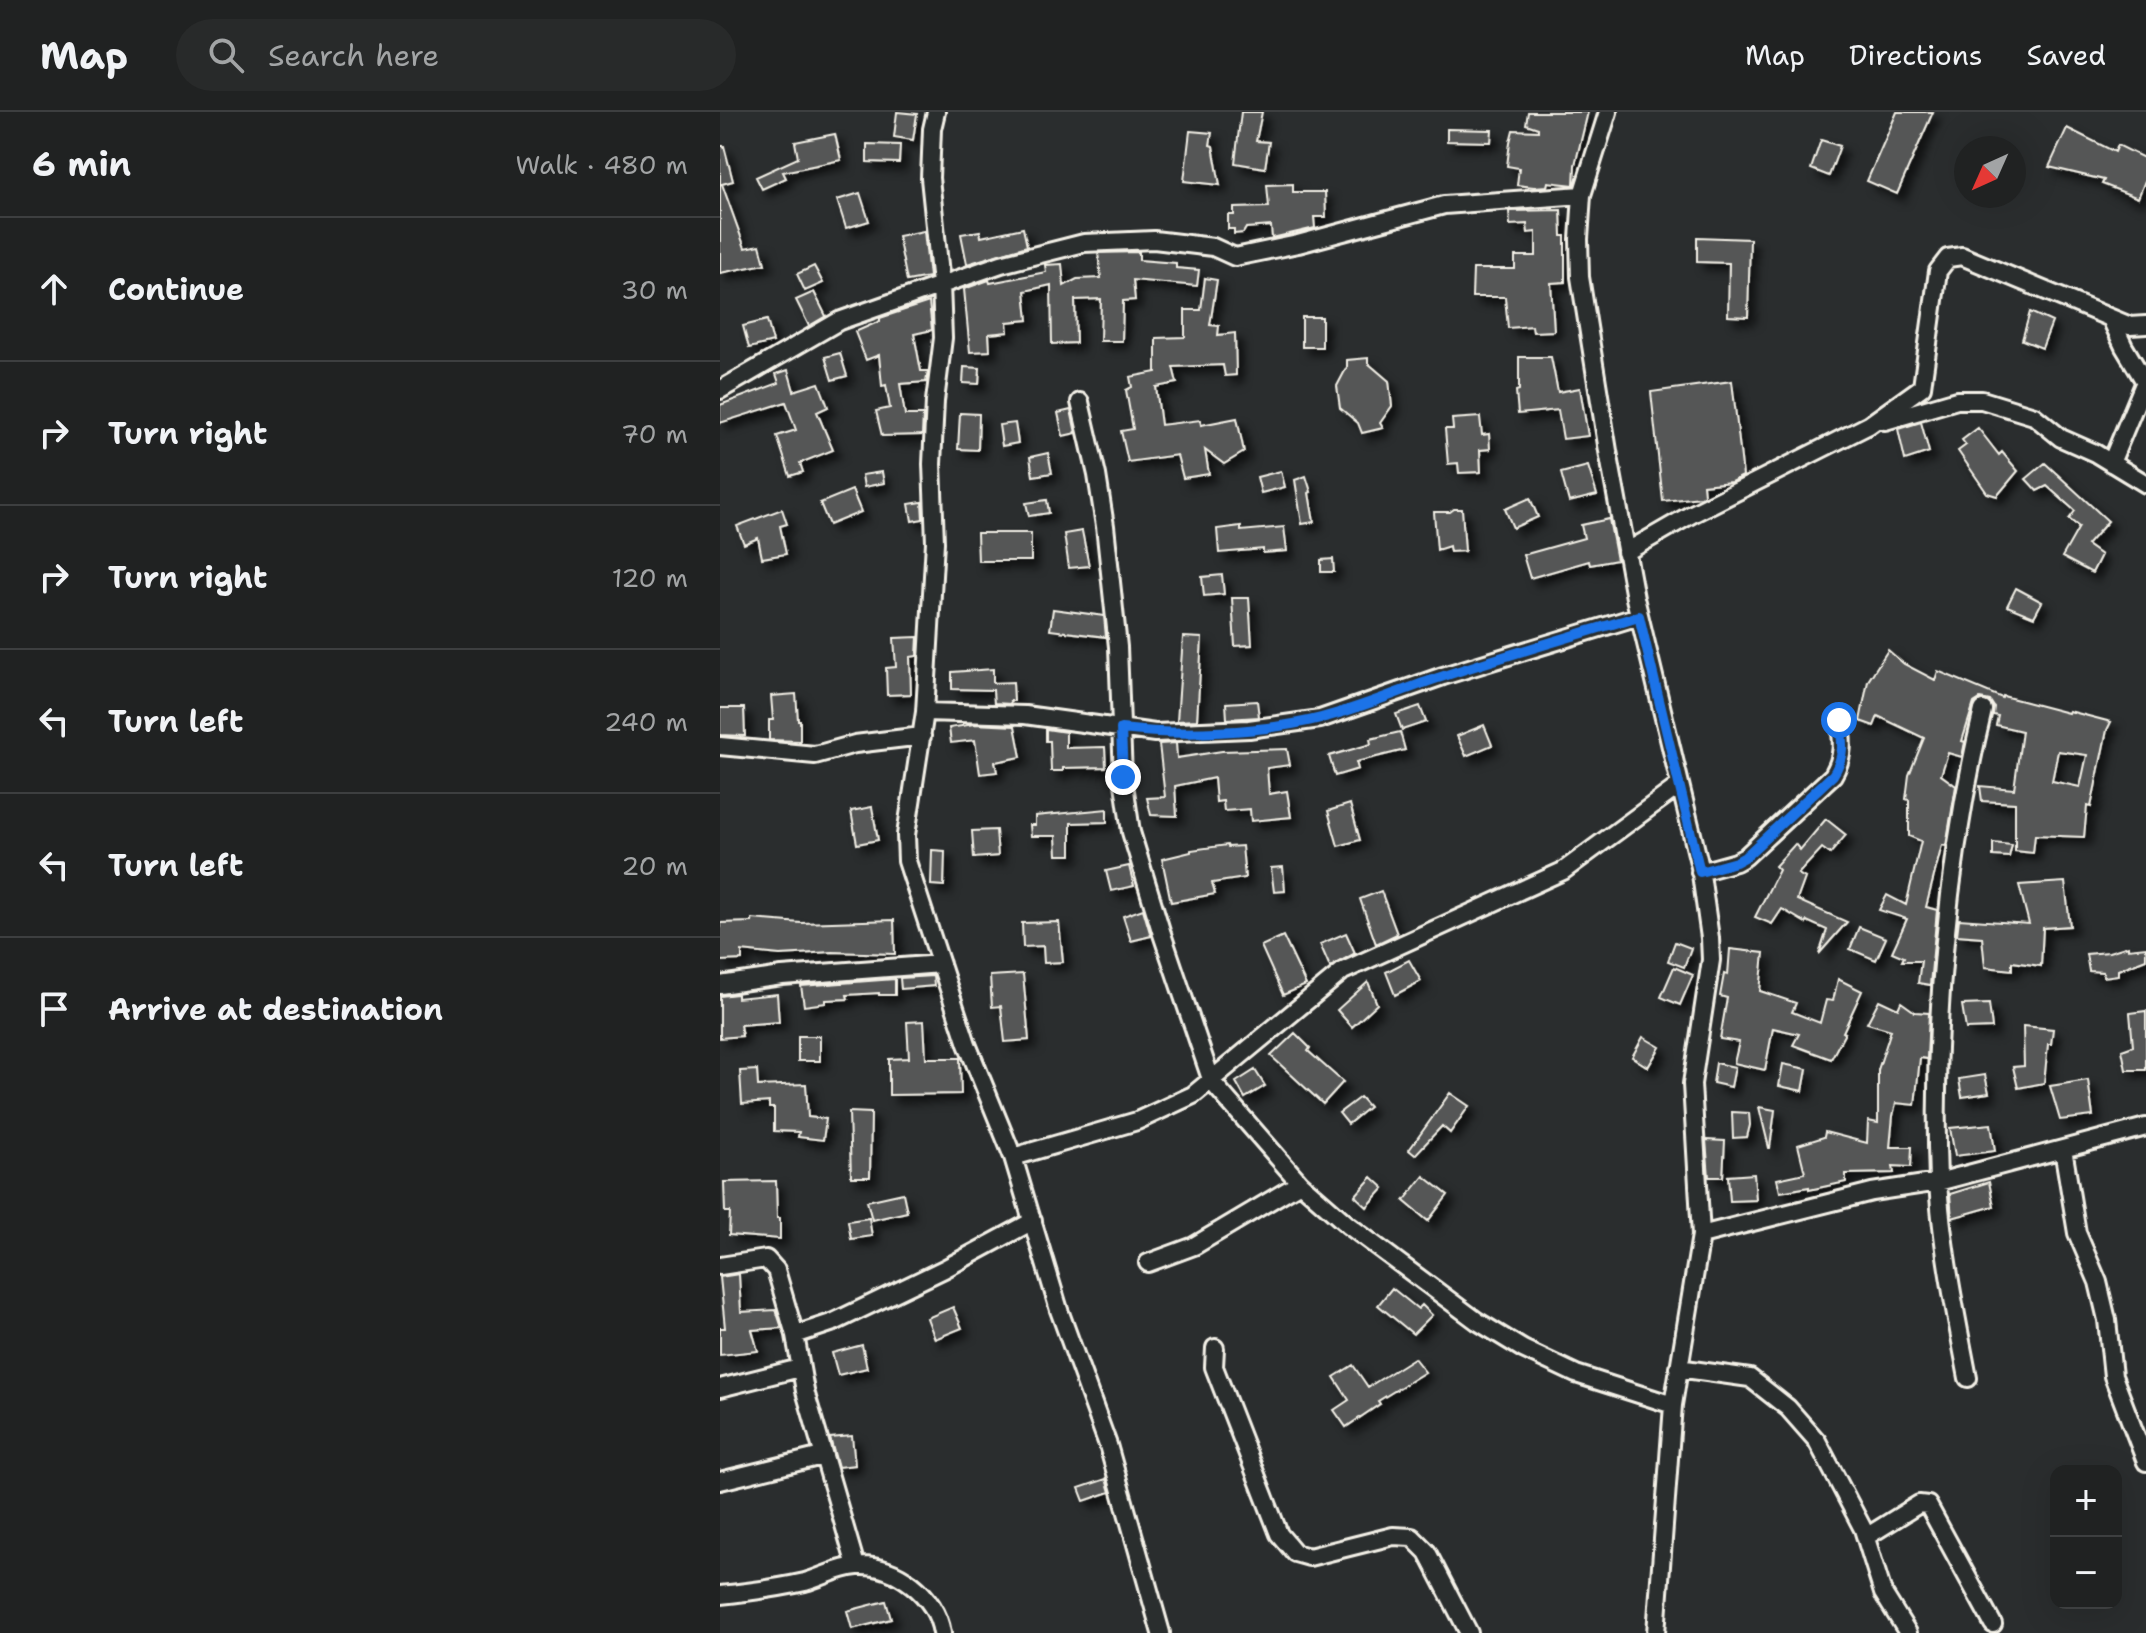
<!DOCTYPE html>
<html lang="en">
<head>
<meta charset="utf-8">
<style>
  body { margin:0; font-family:"Shantell Sans",sans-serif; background:#282a2a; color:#f1f3f6 }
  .controls { position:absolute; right:24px; bottom:24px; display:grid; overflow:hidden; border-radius:16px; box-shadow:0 8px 32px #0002 }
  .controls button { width:72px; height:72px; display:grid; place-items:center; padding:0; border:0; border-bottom:2px solid #3d3f40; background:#202222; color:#f1f3f6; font:40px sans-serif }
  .compass { position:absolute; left:1234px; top:24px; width:72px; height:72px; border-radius:50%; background:#202222; box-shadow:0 8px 32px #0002; rotate:225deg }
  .stop { position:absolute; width:24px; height:24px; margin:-18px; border:6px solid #1a73e8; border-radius:50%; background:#fff }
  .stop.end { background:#1a73e8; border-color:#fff; box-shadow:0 2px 8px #0008 }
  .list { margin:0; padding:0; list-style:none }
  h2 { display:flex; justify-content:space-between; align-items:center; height:104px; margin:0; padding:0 32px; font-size:34px }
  h2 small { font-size:26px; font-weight:400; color:#a2a4a5 }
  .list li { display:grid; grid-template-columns:52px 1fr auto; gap:24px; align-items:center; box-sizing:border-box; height:144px; padding:0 32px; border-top:2px solid #3d3f40 }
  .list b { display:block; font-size:30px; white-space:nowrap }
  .list em { font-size:26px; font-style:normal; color:#a2a4a5 }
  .icon { flex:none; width:44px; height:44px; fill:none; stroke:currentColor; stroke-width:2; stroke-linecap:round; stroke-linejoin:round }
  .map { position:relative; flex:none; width:1426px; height:1521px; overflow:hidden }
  header { display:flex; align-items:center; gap:48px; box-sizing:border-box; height:112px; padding:0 40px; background:#202222; border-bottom:2px solid #3d3f40 }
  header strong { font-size:38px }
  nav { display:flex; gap:44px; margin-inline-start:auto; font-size:28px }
  .search { width:560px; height:72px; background:#282a2a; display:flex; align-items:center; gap:20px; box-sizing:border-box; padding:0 28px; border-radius:44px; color:#a2a4a5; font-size:30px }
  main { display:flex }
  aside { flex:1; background:#202222 }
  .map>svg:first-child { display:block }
  .building { fill:#555756; stroke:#f4f1e8; stroke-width:2; fill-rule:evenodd; filter:url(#shadow) }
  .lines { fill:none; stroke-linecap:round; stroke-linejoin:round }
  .street-casing { stroke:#f4f1e8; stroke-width:22 }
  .street { stroke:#2a2d2e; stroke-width:16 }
  .route { stroke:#1a73e8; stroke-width:10 }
</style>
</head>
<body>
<header>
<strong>Map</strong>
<div class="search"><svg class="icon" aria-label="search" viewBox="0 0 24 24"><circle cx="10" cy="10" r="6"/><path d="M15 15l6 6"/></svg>Search here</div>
<nav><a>Map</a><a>Directions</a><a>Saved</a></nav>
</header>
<main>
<aside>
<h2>6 min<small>Walk · 480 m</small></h2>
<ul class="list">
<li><svg class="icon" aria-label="ahead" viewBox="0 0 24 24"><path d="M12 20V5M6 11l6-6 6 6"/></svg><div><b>Continue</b></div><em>30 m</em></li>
<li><svg class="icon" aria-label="right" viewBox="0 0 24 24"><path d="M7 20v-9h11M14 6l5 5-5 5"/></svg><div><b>Turn right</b></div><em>70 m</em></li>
<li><svg class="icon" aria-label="right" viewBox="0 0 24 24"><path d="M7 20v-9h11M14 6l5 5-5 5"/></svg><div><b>Turn right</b></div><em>120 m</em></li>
<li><svg class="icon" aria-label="left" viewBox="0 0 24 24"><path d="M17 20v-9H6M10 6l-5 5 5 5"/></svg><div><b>Turn left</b></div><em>240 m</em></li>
<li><svg class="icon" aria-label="left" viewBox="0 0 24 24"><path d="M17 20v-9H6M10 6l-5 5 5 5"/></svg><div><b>Turn left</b></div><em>20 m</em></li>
<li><svg class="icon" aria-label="arrive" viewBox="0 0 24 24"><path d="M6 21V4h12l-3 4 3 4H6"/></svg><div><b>Arrive at destination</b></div></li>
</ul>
</aside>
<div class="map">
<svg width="1426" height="1521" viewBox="0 0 1426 1521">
  <defs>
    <filter id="shadow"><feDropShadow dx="7" dy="7" stdDeviation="4" flood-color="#0009"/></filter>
  </defs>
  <rect width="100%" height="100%" fill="#2a2d2e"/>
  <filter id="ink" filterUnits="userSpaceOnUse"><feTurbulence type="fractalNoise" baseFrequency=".0125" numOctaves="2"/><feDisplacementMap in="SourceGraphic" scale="16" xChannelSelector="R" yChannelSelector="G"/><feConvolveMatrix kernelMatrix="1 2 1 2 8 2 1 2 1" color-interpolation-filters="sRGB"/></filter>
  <g filter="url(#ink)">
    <path class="building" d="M177,0L197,2L193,28L174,25Z
      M521,0H542L536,29L549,30L545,56L515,51Z
      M808,0H868L855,53L854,73L828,70L827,74L814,75L797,73L799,56L787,54L790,30L793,18L818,19V16L806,12Z
      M1177,0H1213L1177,82L1147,69Z
      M1347,16L1395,40L1398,33L1426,47V66L1418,86L1382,72L1384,68L1329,55Z
      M727,17L772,18L771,30L727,29Z
      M470,19L492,21L490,33L493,34L500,73L464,69Z
      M115,22L121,48L63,60L66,66L42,77L36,65L78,46L75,30Z
      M1101,28L1120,34L1109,64L1091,57Z
      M147,32L180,33L179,51L147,50Z
      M0,34H4L13,69L2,72L25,136L40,133L45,152L0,161Z
      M573,72V80H605L606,105H594L595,116L552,126L551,114L526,116L523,121L514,122V117H508V103H514V96L549,95L547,73Z
      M140,81L149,109L126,116L117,88Z
      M841,98L842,124H845V170L831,171L834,219L813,220L812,214L788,216L785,185H752L753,157H795V144H816V120L808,121L807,112L790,113L789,99Z
      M303,116L307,134L247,152L241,122L260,119L261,125Z
      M204,119L209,165L187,169L178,124Z
      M977,125L1030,127L1028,205L1008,204L1009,151L977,150Z
      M419,140V148L456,151V156L479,158L477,174L413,168L415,188L403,189L402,229H380L381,187L355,188L356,231L332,232L331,173L305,179L308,208L287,210L288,220L269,222L270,239L250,240L244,177L269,168L270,171L326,160L325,153L342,152L344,174L357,167L381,166L378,141Z
      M94,154L103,171L85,179L77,162Z
      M485,166L497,168L490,213L499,214L498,223L515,221L516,263L505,264L503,253L453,255L457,271L436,275L441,313L480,308L481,313L517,306L524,340L504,352L485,338L489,362L463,366L457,343L408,350L401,319L413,317L406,278L412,275L410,265L436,260V226L465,225V198H481Z
      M94,180L106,204L89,214L76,188Z
      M209,190L212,218L194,222L201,259H208L206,270L180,272L185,303H203L202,323L162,324L156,299L170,296L166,273L162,274L159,243L146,248L135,220L160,209V206Z
      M1310,200L1332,210L1322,236L1302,228Z
      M582,205H602V235H582Z
      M47,208L53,230L29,236L23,214Z
      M120,241L127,264L112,268L105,245Z
      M799,245H831L838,280L860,276L868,324L843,327L838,298L798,302L796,279L799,278Z
      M648,246V251L669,269L672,294L660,311L663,316L642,321L638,311L620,296L617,274L627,255V248Z
      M244,255L260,256L259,272L243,271Z
      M68,258L74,279L99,271L108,295L97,300L113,338L80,351L83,360L70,364L57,324L76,318L66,290L0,311V293L59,271L56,262Z
      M1012,269L1023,364L1011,370L983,373L984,383L981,385L943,389L931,280Z
      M351,298L356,321L343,324L338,301Z
      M240,301L259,302L258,338L238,337Z
      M760,305L762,323L769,322L770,337L760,338L761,360L739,361L738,351L728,352L725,317H733L732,307Z
      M1201,310L1209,340L1185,348L1178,317Z
      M295,311L298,331L282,334L279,313Z
      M1258,316L1279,343L1282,340L1298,359L1277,384L1267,381L1238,339L1246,333L1242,328Z
      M328,341L332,361L313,364L310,345Z
      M1325,351L1388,409L1367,433L1381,443L1372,461L1342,445L1359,415L1349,407L1355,399L1327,374L1317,379L1306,367Z
      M868,354L877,383L849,390L841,361Z
      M561,359L565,375L541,381L537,365Z
      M162,360L164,371L144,375L142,363Z
      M586,364L591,380L589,381L594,410L582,412L575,368Z
      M132,378L141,400L109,413L100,391Z
      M810,386L818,405L793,416L785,397Z
      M327,388L329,401L309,404L306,391Z
      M202,390L203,407L192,409L189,392Z
      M62,397L67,412L60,414L66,442L42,446L38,426L24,432L17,414Z
      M734,397H742L745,439L730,440L729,434L717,438L714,400H730Z
      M889,407L897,448L870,453L869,449L810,466L803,443L864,426L861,413Z
      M521,414V419L564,415L567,439L543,441V437L499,441L497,417Z
      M362,419L369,454L349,456L344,422Z
      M257,421H311V449H258Z
      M613,447L614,460H601V448Z
      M502,463L504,482L484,484L482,465Z
      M1296,476L1322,490L1314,505L1287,494Z
      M512,486H529L532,533L515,534Z
      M333,497L384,504L386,525L330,518Z
      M198,525L197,544L190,545L191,582L167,583L166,556L176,555L174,526Z
      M463,525L482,526L477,608L457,609Z
      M1168,538L1184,552L1215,568L1218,559L1282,586L1283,584L1348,601L1349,599L1391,610L1387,618L1371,695L1367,694L1364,725L1315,723L1313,741L1295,739V691L1262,689L1260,674L1294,677L1302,619L1276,613L1278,604L1273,603L1274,595L1270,589L1260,587L1254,591L1242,629L1245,630L1242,645L1228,641L1221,663L1236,674L1226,734L1222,733L1206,795L1217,798L1210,873L1198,871L1201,849H1182L1184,845L1172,840L1187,807L1159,798L1167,783L1186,793L1201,729L1189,724V688L1186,687L1189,663L1204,626L1158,604L1154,614L1140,609L1148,569ZM1338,639L1367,643L1360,675L1332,669Z
      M273,557V571L293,570L294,589H290L291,592L274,591L273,578L232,577V560Z
      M76,582L78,608H80V629L49,628V608H53L51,584Z
      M537,589L539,605L507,607L506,591Z
      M700,594L706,610L682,618L676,602Z
      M0,596H24L25,624L0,623Z
      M254,612L295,614L301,645L275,650L277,660L260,662L255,628L231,631L229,616Z
      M764,613L772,633L746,644L737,624Z
      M326,617L346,620V636L385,635L386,655L343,656V659H331L330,629H326Z
      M680,620L685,638L636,650L638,657L615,664L609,644L651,632L650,627Z
      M456,631L457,646L502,639L567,637L570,653L547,656L549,682L567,679L571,705L531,709L530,697L504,699L503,689L496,690L494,666L455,674L457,704L431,703L427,686L445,685L439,632Z
      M630,692L640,728L618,734L608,699Z
      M152,695L158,728L137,732L131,699Z
      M387,697V710L351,711V743H337L336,724H311L310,713H315V704Z
      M1106,707L1126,723L1110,742L1102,736L1078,762L1085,766L1077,788L1127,810L1099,842L1107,818L1087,809L1086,811L1062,797L1052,812L1035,805L1059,758L1055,754L1075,732L1080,738Z
      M276,718L278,744L254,746L252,719Z
      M1273,731L1292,733L1289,745L1273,744Z
      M507,733L508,735L522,734L525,766L492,771L495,782L451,790L442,747L471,740V738Z
      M212,738L225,739L224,774L211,773Z
      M409,754L414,774L391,779L386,759Z
      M563,755L565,779L554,780L551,756Z
      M1345,770L1350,814L1323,816L1321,854L1292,850V858L1265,855L1262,825L1237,823L1239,807L1309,812L1299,773Z
      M661,779L677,822L656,832L640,787Z
      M423,797L431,824L411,829L403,804Z
      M32,807L81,811L174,808L175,842L112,840L60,843L22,839V848L0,849V811L32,810Z
      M339,810L343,850L324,851L323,834L303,835L302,811Z
      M1139,815L1166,826L1156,848L1130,837Z
      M626,821L635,841L610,855L600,832Z
      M563,824L586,873L563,883L541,834Z
      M955,830L971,836L964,855L948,849Z
      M1408,834V837L1426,835V847L1398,858V863L1384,865L1383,860L1369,859L1366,842L1389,840Z
      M1010,837L1044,841L1040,879L1076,891L1072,900L1100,911L1106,888L1113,889L1118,867L1142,879L1123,920L1125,921L1111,947L1073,933L1079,922L1053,916L1045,958L1014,951L1019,930L1000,927L1007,886L1000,884L1004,862L1008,863Z
      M689,848L701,869L675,883L666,860Z
      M954,855L973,863L960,893L941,885Z
      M303,862L309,928L285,930L281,894L272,895L270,864Z
      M213,864L214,874L181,877L180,866Z
      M175,867V883H159V881L127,883L128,887L106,888V891L84,894L81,874Z
      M648,870L657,892L632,915L617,898Z
      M17,882V886L57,882L59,910L20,913L22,924L0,926V884Z
      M1159,888L1178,897L1181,890L1195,900L1209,901L1207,947L1200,946L1195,993L1176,991L1173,1004L1170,1035H1192L1191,1055L1173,1054L1174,1061L1126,1062V1070L1089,1078V1075L1060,1080L1057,1067L1085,1061L1078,1033L1104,1025L1105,1020L1147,1031L1148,1009L1158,1011V958L1171,918L1147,911Z
      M1269,892L1272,916L1246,917L1242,893Z
      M1426,899V958H1406L1402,938L1413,934L1410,901Z
      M204,909L206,946H240L241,982L169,983V947L189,946L187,910Z
      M1303,914L1333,917L1331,932H1328L1324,971L1298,976L1293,955L1304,954Z
      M575,921L590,936L588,939L623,970L603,992L551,944Z
      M78,924H100V949H78Z
      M923,925L940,935L928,955L912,945Z
      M996,951L1015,955L1011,975L993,971Z
      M1063,952L1087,957L1083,979L1059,974Z
      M37,958L38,974L86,972L88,1005L106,1007L103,1028L78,1025L79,1020L54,1019V996H49V990L22,992L20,959Z
      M535,958L545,974L525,986L516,970Z
      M1265,963L1269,981L1242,985L1239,967Z
      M1368,968L1373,1004L1340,1008L1330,974Z
      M730,981L749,994L730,1021L722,1014L695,1043L689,1038Z
      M640,985L649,995L628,1012L619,1001Z
      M1039,995L1055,998L1050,1036H1049Z
      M129,1000L151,1001L150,1065H131Z
      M1012,1000L1029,1001L1030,1013L1027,1025L1013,1026Z
      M1271,1012L1275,1039L1235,1044L1230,1016Z
      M986,1028L1005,1029L1003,1065H989Z
      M1034,1062L1036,1088L1010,1089L1008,1064Z
      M704,1064L728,1083L708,1109L684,1089Z
      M652,1065L664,1076L647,1095L635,1084Z
      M56,1069L57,1106H60V1127L9,1123L10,1100H5L4,1070Z
      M1269,1070L1274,1094L1232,1106L1230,1082Z
      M183,1081L187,1100L152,1108L147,1089Z
      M149,1106L152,1124L131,1127L128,1109Z
      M19,1162L21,1200L56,1198L62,1216L32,1218L38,1239L0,1243V1216H5L0,1165Z
      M672,1176L698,1197L702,1193L712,1203L693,1222L658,1193Z
      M233,1195L242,1216L215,1227L207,1206Z
      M142,1233L147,1256L118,1263L112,1241Z
      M694,1246L705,1260L658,1289L660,1292L626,1315L614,1298L629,1288L614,1265L633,1253L648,1275Z
      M132,1324L135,1353L118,1355L110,1326Z
      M386,1367L390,1380L364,1389L359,1376Z
      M166,1489L171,1507L132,1517L127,1499Z"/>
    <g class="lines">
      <defs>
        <path id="street" d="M216,0L212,17L210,66L221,172L223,226L215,289L212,352L215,430L205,600L186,723L187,749L247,932L293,1045L339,1198L388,1333L441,1521
          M888,0L862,83L859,127L860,165L888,339L915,486L980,755L990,826L991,848L972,972L981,1123L953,1293L936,1521
          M1391,207L1404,235L1425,270
          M0,278L119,209L281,152L364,131L434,128L493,135L515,145L578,132L724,93L862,83
          M360,290L377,363L385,414L398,535L403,665L411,720L442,822L492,970L580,1071L628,1113L757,1209L803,1237L856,1262L953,1293
          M1165,309L1237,288H1262L1314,304L1341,326L1375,341L1426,372
          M1391,351L1426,267
          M906,440L972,402L1149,313L1202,275L1218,159L1228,146L1242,144L1410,214L1426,213
          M205,600L305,603L435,621L529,617L600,607L723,564L919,504
          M0,634L95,643L135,632L202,624
          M980,760L1016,750L1025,745L1113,663C1124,645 1123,629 1119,608
          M0,873L62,864L221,852
          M1343,1037L1357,1121L1378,1170L1387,1208L1393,1264L1426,1350
          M293,1045L417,1009L473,983L623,859L843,759L960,673
          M981,1123L1152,1080L1218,1070L1426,1015
          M428,1151L474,1134L580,1071
          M0,1154L46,1147L56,1158L75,1223L85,1279L136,1454
          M75,1223L114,1210L224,1157L313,1109
          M495,1236L494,1255L559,1422L575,1441L589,1445L673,1424L692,1425L707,1440L749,1521
          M958,1256L1030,1266L1068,1296L1097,1329L1143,1417L1163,1481L1188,1521
          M1248,1266C1236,1203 1221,1131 1218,1068C1212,914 1227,748 1263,598
          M0,1276L80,1256
          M0,1369L102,1344
          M1146,1425L1199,1392L1208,1393L1273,1512
          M0,1483C28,1480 58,1476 85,1470C103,1465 119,1455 138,1454C176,1452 216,1483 222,1521"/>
      </defs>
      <use href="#street" class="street-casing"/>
      <use href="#street" class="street"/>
    </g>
  </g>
  <g class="lines" filter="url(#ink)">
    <path class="route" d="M403,665L401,617C460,624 542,621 601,606C642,596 681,578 721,565C787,543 853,524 919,504L980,760L1016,750L1025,745L1113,663C1125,645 1123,629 1119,608"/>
  </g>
</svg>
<div class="controls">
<button>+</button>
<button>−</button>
</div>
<svg class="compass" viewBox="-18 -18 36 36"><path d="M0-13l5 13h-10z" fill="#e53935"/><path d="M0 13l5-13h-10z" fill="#a2a4a5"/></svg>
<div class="stop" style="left:1119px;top:608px"></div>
<div class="stop end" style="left:403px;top:665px"></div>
</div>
</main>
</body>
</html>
